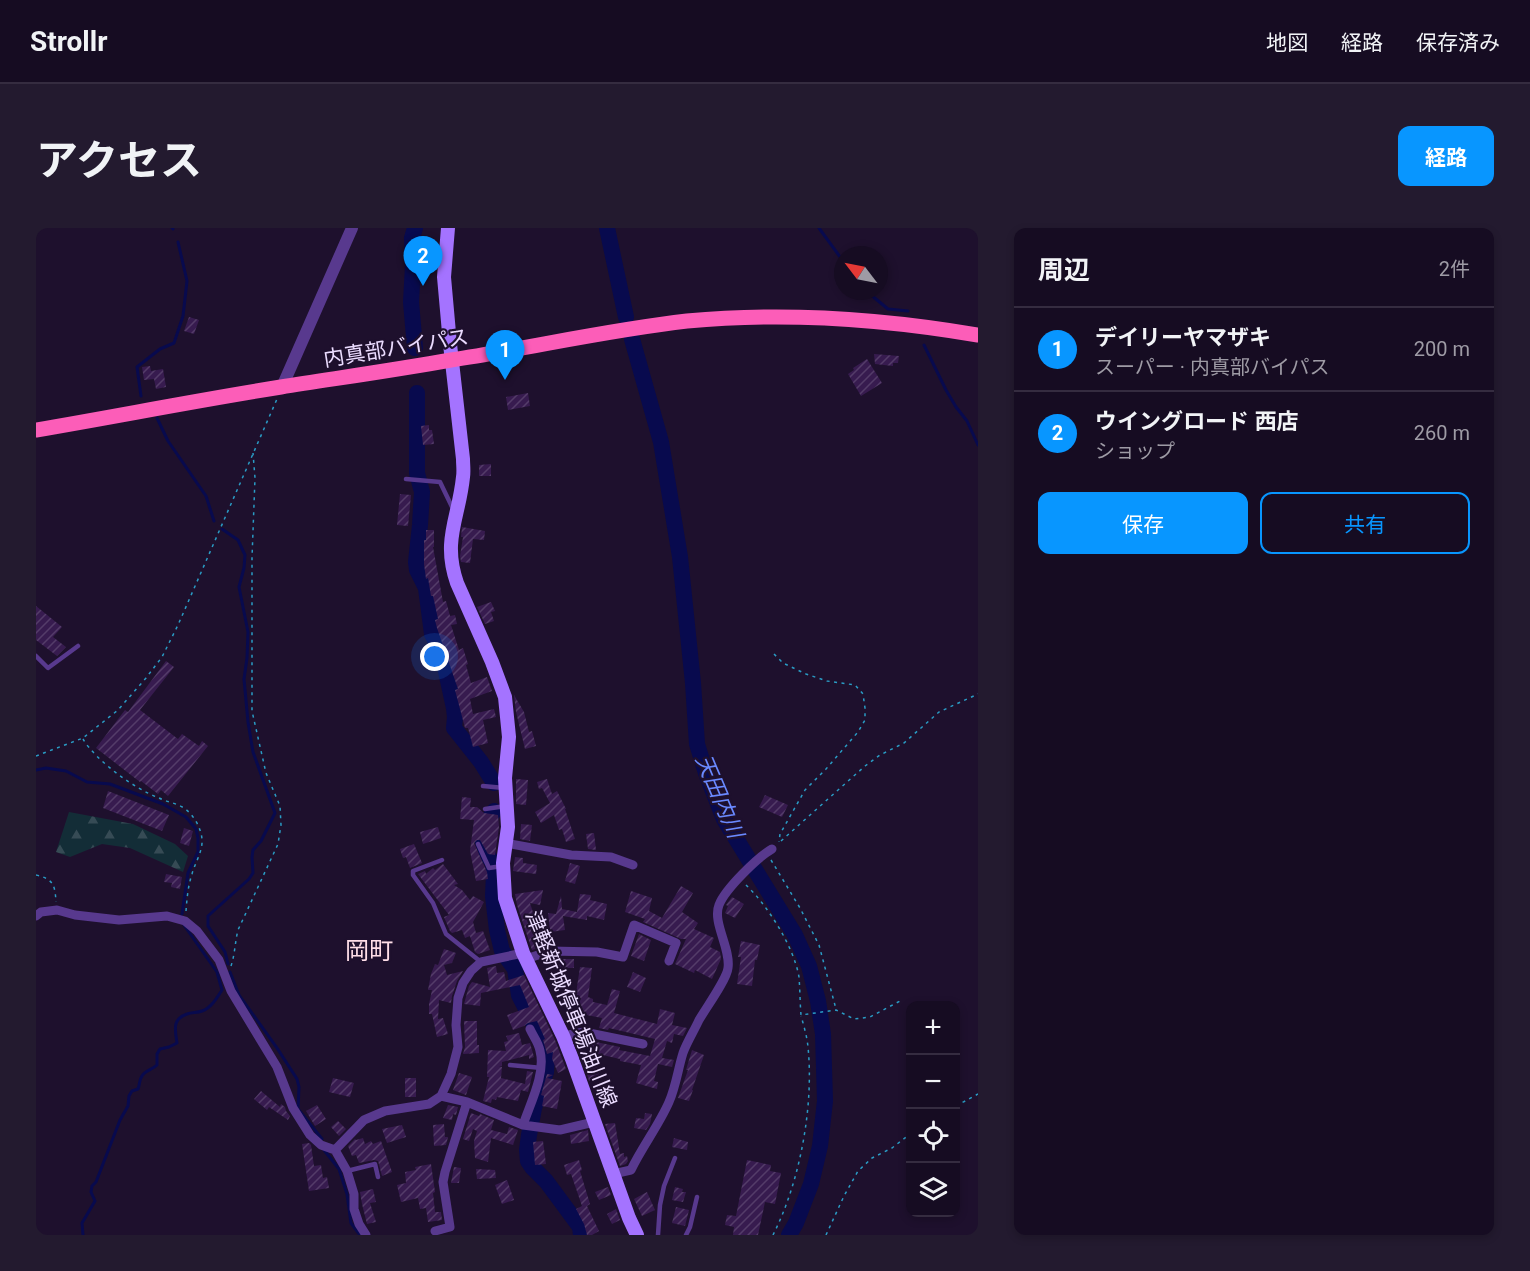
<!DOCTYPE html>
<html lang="ja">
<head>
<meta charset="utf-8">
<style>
  body { margin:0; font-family:Roboto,"Noto Sans JP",sans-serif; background:#231a2f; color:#f1f3f6 }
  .controls { position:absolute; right:18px; bottom:18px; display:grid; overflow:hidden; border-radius:12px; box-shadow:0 3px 9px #0003 }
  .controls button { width:54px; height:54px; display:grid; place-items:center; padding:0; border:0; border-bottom:2px solid #352c40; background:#160c22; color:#f1f3f6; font:30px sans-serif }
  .compass { position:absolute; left:798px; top:18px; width:54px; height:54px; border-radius:50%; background:#160c22; box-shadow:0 3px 9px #0003; rotate:302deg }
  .you { position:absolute; left:399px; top:429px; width:21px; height:21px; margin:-15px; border:4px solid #fff; border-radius:50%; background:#1a73e8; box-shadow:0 0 0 9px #1a73e833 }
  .badge { display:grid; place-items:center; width:39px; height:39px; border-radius:50%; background:#0896ff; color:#fff; font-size:20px; font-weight:700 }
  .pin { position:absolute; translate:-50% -50px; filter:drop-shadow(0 2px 3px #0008) }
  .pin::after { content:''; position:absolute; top:32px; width:21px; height:18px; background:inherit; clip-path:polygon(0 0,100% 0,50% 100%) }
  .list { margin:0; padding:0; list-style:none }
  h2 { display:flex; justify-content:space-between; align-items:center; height:78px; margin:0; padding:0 24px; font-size:26px }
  h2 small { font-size:20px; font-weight:400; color:#9e9ba5 }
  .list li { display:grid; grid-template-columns:39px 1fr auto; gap:18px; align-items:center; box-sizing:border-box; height:84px; padding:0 24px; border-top:2px solid #352c40 }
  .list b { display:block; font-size:22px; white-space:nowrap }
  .list p { margin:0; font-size:20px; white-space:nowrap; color:#9e9ba5 }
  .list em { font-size:20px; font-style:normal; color:#9e9ba5 }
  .actions { display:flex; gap:12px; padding:18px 24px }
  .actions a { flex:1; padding:14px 0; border:2px solid #0896ff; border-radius:12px; text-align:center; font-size:21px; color:#0896ff }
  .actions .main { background:#0896ff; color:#fff }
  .icon { flex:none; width:33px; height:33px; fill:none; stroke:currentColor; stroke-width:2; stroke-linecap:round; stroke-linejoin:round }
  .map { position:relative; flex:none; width:942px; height:1007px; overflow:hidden; border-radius:12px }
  header { display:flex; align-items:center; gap:36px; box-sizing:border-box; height:84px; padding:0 30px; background:#160c22; border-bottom:2px solid #352c40 }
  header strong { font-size:28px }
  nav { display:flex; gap:33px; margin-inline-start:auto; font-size:21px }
  .intro { display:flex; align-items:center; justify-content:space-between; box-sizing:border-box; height:144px; padding:0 36px }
  h1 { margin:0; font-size:42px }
  .button { padding:15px 27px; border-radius:12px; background:#0896ff; color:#fff; font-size:21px; font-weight:700 }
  main { display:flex; gap:36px; padding:0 36px }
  aside { flex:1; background:#160c22; border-radius:12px; box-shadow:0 3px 9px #0003 }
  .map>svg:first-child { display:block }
  .forest { fill:url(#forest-firs) }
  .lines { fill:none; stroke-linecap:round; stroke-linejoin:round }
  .stream { stroke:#080a4e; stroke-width:3 }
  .river { stroke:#080a4e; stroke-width:16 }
  .building { fill:url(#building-hatch) }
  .path { stroke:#2a9cc5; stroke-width:1.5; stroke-dasharray:3 4.5; stroke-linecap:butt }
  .service { stroke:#58398e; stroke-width:4.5 }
  .minor { stroke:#58398e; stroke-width:9 }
  .tertiary { stroke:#58398e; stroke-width:12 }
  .secondary { stroke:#a473ff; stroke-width:14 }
  .trunk { stroke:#fc5db8; stroke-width:15 }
  .labels { text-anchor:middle; stroke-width:4.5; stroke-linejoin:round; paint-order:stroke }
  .street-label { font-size:21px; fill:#ebdcff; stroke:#1e102d }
  .water-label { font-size:22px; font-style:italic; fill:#6a89ff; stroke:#1e102d }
  .quarter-label { font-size:24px; fill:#ffdee8; stroke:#1e102d }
</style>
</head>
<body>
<header>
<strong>Strollr</strong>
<nav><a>地図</a><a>経路</a><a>保存済み</a></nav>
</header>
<div class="intro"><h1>アクセス</h1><a class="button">経路</a></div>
<main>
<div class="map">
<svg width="942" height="1007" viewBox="0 0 942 1007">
  <defs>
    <pattern id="forest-firs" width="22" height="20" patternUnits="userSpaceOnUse" patternTransform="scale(1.5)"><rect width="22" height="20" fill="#132d37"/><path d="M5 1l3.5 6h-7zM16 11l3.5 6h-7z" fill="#364b55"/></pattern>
    <pattern id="building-hatch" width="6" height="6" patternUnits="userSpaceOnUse" patternTransform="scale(1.5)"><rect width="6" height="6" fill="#371b4f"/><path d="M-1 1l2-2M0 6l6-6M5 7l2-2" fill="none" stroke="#543c69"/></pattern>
  </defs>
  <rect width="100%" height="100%" fill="#1e102d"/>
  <path class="forest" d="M33,584L97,596L139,616L152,628L147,644L94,620L66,616L34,629L20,624Z"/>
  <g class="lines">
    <path class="stream" d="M136,0L137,1
      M783,0L807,33
      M833,63L835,67L852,81L872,83
      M888,117L910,162L920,179L931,193L942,217
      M105,168L101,139L124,121L138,115L147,88L151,53L142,14
      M121,190L132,213L170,268L178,293
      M186,301L202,312L209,327L208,340L203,359L212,404L211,430L208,451L212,494L217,524L239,585L225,613L217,622L216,629L217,645L213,651L172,688V698L189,724L192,736
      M0,542L10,540L30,543L51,554L74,556L127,576L150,589L160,601L162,610V624L152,645L146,686
      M194,744L203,767L241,820L261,851L263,859L262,881L286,911
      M288,922L303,941L311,966L315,995L324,1007
      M47,1007L46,995L59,973L55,964L56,958L60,954L84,892L92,878L93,868L96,863L102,861C104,856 103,852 106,848C109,842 116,842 121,837V826L124,821L133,819L141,815C139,802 136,791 151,786C156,784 161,785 166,783C175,780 181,770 186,762L181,744L148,697"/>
    <path class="river" d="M571,0L590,89
      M596,111L625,214L644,329L657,455L661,516L670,545L688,591L759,707L773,738L782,773L787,806L789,873L784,918L775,956L760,995L753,1007
      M379,120L375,74L377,38L376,10L379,0
      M381,165V245L386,264L384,297L380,334L381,342L390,360L396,406L406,425L418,480L419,489L418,500L445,534L458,555
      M458,583L451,594L447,614L452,628L457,635L458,646L457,668L461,702L466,723L479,741L483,767L509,818L511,831L510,844L498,880L493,907L491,922L492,933L496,939L510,953L544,999L545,1007"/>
  </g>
  <path class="building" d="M153,89L163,92L158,106L148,103Z
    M838,126L863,128L862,135H857V138L839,136Z
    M831,131L846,155L825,168L812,146L818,142L817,140Z
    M114,138L115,143L127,141L130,159L120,161L118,151L108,152L106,139Z
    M492,165L494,178L472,182L470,169Z
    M393,197V202H396L398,216L387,217L385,198Z
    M455,236V248H443V237Z
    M364,266L375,267L372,298L361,297Z
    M426,299L449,303L448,312L437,311L434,335L425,334L424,328L427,309H425Z
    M390,302H398V319H397L407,374L410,373L414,388L419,387L421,396L415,397L423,422L427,420L432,436L430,437L435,455L451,449L456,463L434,471L437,486L458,481L460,489L447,492L452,515L437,519L432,500H429L419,462L422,461L401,400L399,392L402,391L397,368H395L392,350L390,351L388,336V312H390Z
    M455,374L459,383L455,384L458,393L449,396L441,379Z
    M0,378L26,399L17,409L30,419L21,428L0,412Z
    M130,433L138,439L104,482L142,511L146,506L163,518L166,513L172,518L132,568L125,562L122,566L105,553L104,554L60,520L89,482L92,484Z
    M478,467L488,484L493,504L496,503L500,518L489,521L480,484Z
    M480,551L492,552L490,577L480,576Z
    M511,551L516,566L521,563L530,581H529L539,611L530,614L526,601L523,602L518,587L505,595L499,584L514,575L506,560L503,561L501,554Z
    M72,563L133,587L126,603L67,580Z
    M729,567L752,577L746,589L723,579Z
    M426,569L435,570L434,579H441L448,585L462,587L463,599L459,627L452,626L444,612H441L438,615L451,644L452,651L440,653L434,623L438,592L424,591Z
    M485,596L496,597L494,613L484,611Z
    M402,599L405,610L387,616L384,604Z
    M148,600L157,603L153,618L144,615Z
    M558,605L560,622L552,621L550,606Z
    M378,616L386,635L374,640L370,629L367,630L364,621Z
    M479,629L487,630V635L501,637L500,646L477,643Z
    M534,635L544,638L539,656L529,653Z
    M407,636L422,656L418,657L426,662L434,672L437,668L448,674L437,694L440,705L447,703L454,722L442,726L439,724L434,708L429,710L426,702L416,705L414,703L408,689L413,687L382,646L389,643L390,646L397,640L399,642Z
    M130,646L146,649L144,661L135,659L136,655L128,654Z
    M645,658L657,665L646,684L662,695L658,701L678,710L674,719L684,724L685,731L676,751L659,742L658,745L639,736L650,711H645L607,694L609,691L589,684L595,663L616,670L613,683L626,690Z
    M507,662L504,677L494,675L503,703L498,705L503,720L496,722L481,677L479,666Z
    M544,666L555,667L554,672L571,676L568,692L551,688V692L527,688L529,702L514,704L512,685L520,686L525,668L526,681L541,684Z
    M696,669L708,676L699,690L689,685L692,678L690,677Z
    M603,706L615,712L608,733L595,728Z
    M705,713L724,717L721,732H719L716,758L701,756L705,729H702Z
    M408,721L420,725L416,735L408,737L411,747L427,743L421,753L416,768L415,775L403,772L402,791L407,790L412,806L401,809L396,786H393V776L396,762H392L395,746L399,736L402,737Z
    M523,731H538V740H523Z
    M460,738L461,745L468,744L470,753L488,747L519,812L530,841L522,845L516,831L517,824L511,826L507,812L509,811L501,793L492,795L488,798L477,802L471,787L493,779L484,757L445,765L444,778L428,776L433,758L436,754L454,759L451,740Z
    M544,739L556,740L552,769L557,771V774L571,777L576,761L584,763L578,785L621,796L624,781L639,785L636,797L651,800L647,808L638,806L636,815L631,813L626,830L638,832L636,839L622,836L618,853L622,854L621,861L600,855L605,837L584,833V831L558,825L564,850L553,853L549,839H552L550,832L555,813L584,819L583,822L614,828L619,811L573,800L572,802L563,800L566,790L540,785L545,770L539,772Z
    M597,744L610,750L604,764L591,759Z
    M428,793H441V817H443V825L427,826L429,819Z
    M483,805L486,817L494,815L498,829L493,831V827L466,834V838H463L466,839L465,850L489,856L491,843L497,844L492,864L485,862L482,873L461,869L460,872L456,871L455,875L447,873L453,849H451L452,822L470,823L468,814L472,813L470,808Z
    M656,822L668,827L656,862H657L653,873L642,870L652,842H650Z
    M423,845L436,849L430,867L417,862Z
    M511,846L517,847L511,850L526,853L521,881L506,878L508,868L505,867Z
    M297,850L318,855L314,869L293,864Z
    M369,850H380V869H369Z
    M225,863L244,879L245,876L249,879L250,883L254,888L252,892L233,879L231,882L218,871Z
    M281,877L290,891L279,898L270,883Z
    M412,877L422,879L420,887L417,886L416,892L407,890Z
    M435,885L443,888L444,886L458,892L455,902L471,906L473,899L482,902L477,917L455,910L452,934L439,930L438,913L441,903L437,901L433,913L427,911Z
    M609,885L616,886L614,896L610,902L598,900L600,890L608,891Z
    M302,893L310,901L303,908L295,899Z
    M579,895L584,926L588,925V929L591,928L592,933L590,936L584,938L569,896Z
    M408,896L409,909H412L410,917L398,918L397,897Z
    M366,897L370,909L351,915L346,901Z
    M552,902L553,913L535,916L534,907Z
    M327,910L329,916L335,913L337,916L345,913L356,944L346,948L342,933L338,932L323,935L320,927L316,928L312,918L319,911L320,912Z
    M638,910L652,914L651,922L636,919Z
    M507,913L510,936L499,937L497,914Z
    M273,915L275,917L278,938L285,937L287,950L291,949L293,960L273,963L266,916Z
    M543,932L546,942L544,943L554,976L551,978L563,1003L556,1007H551L548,996L540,981L546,978L535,946L531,947L528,937Z
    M711,932L735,937L734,943L745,945L739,976L729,974L722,1007H697L698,999L689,997L691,987L700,988Z
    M395,936L399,964L397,965L399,984H405L406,992L392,994L390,980L384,981L382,970L365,974L361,957L370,955L369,944L380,942L379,939Z
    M418,939L425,940L423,955H415Z
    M440,941L459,942L460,950L441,951Z
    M471,952L478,972L466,976L459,957Z
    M572,959L575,967L563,972L559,964Z
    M639,959L647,961L646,964H650L647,974L636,972Z
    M337,961L340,974L334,975L340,994L331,996L326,976L324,964Z
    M611,964L619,982L606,988L598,971Z
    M640,979L653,982L649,998L636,995Z
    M580,981L584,992L576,996L571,986Z"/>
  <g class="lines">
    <path class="path" d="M738,426L747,435L770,446L791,453L819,457L827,466L829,480V492L822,504L790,541L769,562L744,606L743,614
      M47,511C60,533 99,561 123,570C131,574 140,575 148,580C158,587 165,600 166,611C167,623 159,635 156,646C152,658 151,670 150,683
      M0,528L47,510L82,482L110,450L126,429L142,397L241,171
      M745,613L829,538L844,527L868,515L903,484L942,466
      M735,632L764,680L783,717L800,781
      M0,647C18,651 19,658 20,674
      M710,657C732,678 758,719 763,749C764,762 764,775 765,787L800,782L818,791L834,789L864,773
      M195,738C199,726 199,714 202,702L242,616L245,597L244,578L230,545L216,483V330L219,250L217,225
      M920,878L942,866
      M737,1007C764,954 778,878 772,819C771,809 768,798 765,788
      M790,1007L808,968L822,943L836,930L856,920L874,906"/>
    <path class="service" d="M370,251L404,254L418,283
      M0,428L12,440L42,418
      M447,558L468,560
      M449,581L470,578
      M442,616L453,640L466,638
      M406,632L377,643V647L397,675L410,706L445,734
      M474,837L506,840
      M311,943L339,936L342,949
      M622,1007L624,977L628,958L639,930
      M650,1007L654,999L661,969"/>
    <path class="minor" d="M469,615L535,627L575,629L597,637
      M0,688L5,684L21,682L39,687L83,692L131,688L149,693L161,703L183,732L195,763L241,839L257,880L274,907L285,917L299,922L311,943L318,966V981L323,996L330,1007
      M490,731L514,723L561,724L587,729L598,697L640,715L633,733
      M527,808L548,804L607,816
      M405,868L431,874L487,897C494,876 510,845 504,823C503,815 497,808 494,801
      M487,897L524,902L558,894
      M299,922L328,892L349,883L393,876L405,868L415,846L422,819L420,797L422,770L427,755L435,743L445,734L487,725
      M577,946L595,942C606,919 623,897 633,874C640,858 642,841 647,825C651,814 658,803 663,792C670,780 691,751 692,740C695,721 676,694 683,677C689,661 722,629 736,621
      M399,1003L414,999L407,954L409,944L431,874"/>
    <path class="tertiary" d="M246,159L316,0"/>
    <path class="secondary" d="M412,0L408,49L414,116L427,231C427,237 428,243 427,249C423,290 406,312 421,355L456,434L469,469L473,509L469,550L472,599L467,635L469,670L487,725L527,808L536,831L593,990L601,1007"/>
    <path class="trunk" d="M0,202C82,188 163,172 245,159C302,150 359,142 415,132C494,120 572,102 651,93C746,84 848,91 942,107"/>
  </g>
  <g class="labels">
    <g class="street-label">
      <text transform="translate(360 120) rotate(-9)" y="7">内真部バイパス</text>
      <text transform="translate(535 781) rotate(68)" y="7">津軽新城停車場油川線</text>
    </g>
    <g class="water-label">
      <text transform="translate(684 568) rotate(67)" y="8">天田内川</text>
    </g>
    <g class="quarter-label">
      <text x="333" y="731">岡町</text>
    </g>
  </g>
</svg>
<div class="controls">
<button>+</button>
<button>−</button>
<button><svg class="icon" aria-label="locate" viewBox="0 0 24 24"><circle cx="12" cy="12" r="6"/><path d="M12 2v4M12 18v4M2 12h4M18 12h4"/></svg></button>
<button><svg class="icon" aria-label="layers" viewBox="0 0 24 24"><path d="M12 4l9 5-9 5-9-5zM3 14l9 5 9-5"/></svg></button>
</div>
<svg class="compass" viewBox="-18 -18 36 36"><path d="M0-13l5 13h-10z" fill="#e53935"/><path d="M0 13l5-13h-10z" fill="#9e9ba5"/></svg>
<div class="you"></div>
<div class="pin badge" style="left:469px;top:152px">1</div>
<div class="pin badge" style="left:387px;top:58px">2</div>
</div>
<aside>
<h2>周辺<small>2件</small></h2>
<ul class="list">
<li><span class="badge">1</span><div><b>デイリーヤマザキ</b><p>スーパー · 内真部バイパス</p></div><em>200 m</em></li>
<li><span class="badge">2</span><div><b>ウイングロード 西店</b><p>ショップ</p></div><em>260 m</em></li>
</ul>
<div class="actions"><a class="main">保存</a><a>共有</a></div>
</aside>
</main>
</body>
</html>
